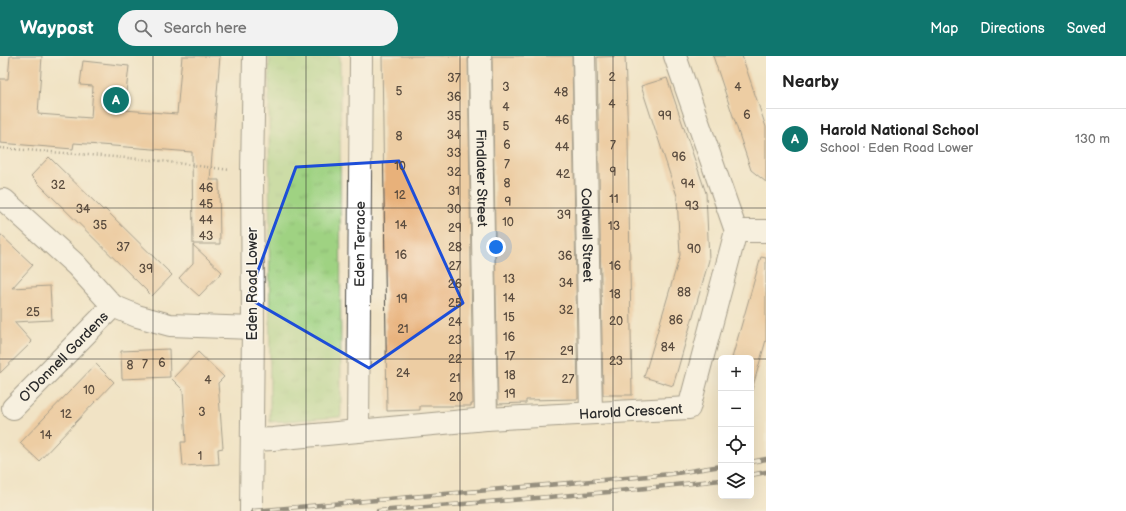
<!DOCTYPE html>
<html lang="en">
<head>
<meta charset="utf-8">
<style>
  body { margin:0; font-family:"Balsamiq Sans",sans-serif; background:#f2f2f2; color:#222 }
  .controls { position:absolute; right:12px; bottom:12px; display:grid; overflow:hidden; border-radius:6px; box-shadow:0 4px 16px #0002 }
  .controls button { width:36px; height:36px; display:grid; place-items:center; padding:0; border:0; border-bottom:1px solid #e0e0e0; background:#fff; color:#222; font:20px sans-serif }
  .you { position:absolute; left:496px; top:191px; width:14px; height:14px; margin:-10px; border:3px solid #fff; border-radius:50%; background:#1a73e8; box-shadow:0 0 0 6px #1a73e833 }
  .badge { display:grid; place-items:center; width:26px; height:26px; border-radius:50%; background:#0f766e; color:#fff; font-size:13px; font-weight:700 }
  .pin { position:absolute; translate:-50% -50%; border:2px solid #fff; box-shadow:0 1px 4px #0006 }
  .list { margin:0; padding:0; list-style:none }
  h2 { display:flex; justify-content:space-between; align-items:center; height:52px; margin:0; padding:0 16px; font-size:17px }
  h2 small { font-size:13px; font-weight:400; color:#767676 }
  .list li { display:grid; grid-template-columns:26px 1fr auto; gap:12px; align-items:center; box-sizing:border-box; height:60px; padding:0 16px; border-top:1px solid #e0e0e0 }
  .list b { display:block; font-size:15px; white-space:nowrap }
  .list p { margin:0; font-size:13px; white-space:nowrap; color:#767676 }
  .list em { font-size:13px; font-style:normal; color:#767676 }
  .icon { flex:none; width:22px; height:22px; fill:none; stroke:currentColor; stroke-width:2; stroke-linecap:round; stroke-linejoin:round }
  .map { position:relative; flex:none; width:766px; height:455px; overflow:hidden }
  header { display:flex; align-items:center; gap:24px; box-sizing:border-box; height:56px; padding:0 20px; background:#0f766e; color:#fff }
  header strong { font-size:19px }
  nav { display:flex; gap:22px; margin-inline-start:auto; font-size:14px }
  .search { width:280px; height:36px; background:#f2f2f2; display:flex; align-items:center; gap:10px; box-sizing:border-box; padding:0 14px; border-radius:22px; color:#767676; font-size:15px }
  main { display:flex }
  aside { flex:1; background:#fff }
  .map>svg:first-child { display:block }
  .park { fill:url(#park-tufts); stroke:#657e56 }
  .building { fill:#e8b17a }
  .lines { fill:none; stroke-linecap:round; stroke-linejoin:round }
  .minor-casing { stroke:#494742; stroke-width:24 }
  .path { stroke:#494742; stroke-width:2.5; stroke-dasharray:1 3; stroke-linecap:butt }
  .minor { stroke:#fff; stroke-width:22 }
  .rail-casing { stroke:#2b2b2b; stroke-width:4.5 }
  .rail { stroke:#fbf7ec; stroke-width:3; stroke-dasharray:9; stroke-linecap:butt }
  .marked { fill:none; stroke:#1d4ed8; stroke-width:3; stroke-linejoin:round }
  .grid { fill:none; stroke:#2b2b2b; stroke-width:1; stroke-opacity:0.55 }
  .labels { text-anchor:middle; stroke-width:3; stroke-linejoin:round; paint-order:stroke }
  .number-label { font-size:12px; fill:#5a4c3f }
  .street-label { font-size:14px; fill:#2b2b2b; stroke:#fbf7ec }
</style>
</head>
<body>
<header>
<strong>Waypost</strong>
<div class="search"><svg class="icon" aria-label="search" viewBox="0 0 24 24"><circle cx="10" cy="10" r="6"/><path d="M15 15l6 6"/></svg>Search here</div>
<nav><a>Map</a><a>Directions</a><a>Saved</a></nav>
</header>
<main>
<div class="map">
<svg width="766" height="455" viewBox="0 0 766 455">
  <defs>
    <pattern id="park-tufts" width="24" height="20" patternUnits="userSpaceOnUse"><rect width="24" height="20" fill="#9fd282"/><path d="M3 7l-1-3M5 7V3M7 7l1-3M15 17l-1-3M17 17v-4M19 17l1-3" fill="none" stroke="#89b470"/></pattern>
  </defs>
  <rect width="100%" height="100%" fill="#fbf7ec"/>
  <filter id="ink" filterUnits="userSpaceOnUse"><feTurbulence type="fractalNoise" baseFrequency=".025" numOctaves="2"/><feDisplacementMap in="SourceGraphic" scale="8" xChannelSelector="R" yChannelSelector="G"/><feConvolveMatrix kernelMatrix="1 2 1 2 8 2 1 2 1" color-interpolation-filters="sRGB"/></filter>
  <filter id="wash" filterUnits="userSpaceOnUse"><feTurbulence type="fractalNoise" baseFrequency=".012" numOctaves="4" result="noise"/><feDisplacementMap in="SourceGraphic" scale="16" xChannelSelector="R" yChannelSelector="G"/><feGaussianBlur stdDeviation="0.9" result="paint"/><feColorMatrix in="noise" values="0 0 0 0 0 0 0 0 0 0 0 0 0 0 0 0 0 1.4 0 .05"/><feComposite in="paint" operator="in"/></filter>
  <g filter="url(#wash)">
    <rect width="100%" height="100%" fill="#f1e3c5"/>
    <path class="park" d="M269,0H340L341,361L270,366Z"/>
    <g id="blocks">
      <path class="building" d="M10,0H42L38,58L91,62L93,30L80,29L83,5L129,10L124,54L177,58L182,0H220L210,124H219L220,188H193L192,96L74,87L73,93L0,87V23H8Z
        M382,0H468L473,348H471V350H420V354L387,355Z
        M492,0H572L578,343L526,344V347L498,348Z
        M625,0L628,82L632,339H603L597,1Z
        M713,0H742L766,71V126L751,114Z
        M667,22L706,137L709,204L673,330L644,321L680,199L677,140L641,30Z
        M49,101L103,154L105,153L172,219L152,240L31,120Z
        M0,178L33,209L12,232L50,230L52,264L14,266L32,286L0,317Z
        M193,189L222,216L199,240L179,222L193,207Z
        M761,201L766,202V284L751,337V302H732Z
        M169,293L170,321L122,323L121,295Z
        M198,296L224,321L218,327L223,392L218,393L219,408L183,410L181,386H186L183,334L172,323Z
        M96,308L114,326L39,405L20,387Z"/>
    </g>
  </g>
  <g filter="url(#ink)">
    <use href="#blocks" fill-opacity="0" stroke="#494742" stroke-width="1"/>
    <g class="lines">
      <defs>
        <g id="minor">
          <path id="s1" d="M480,0L486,363"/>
          <path id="s2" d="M584,0L591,357"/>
          <path d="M4,144L76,209L113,250L137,260L170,269L253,272"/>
          <path d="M736,175H766"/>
          <path id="s3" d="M13,352L113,250"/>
          <path id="s4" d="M358,375L361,0"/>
          <path id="s5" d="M252,384L273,383L486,363L689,352L736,175L675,0"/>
          <path d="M251,455L253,272L252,117L254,0"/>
        </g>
      </defs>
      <use href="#minor" class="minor-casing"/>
      <path class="path" d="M0,92L153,104L230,114"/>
      <use href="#minor" class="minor"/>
      <defs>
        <path id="rail" d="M751,406L766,403
          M751,419L766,416
          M253,455L671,418L721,410
          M378,455L609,436L721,424"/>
      </defs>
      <use href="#rail" class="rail-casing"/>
      <use href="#rail" class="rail"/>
    </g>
  </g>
  <path d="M0 0H766V455H0ZM399,105L463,247L369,312L248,242L296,111Z" fill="#f1e3c5" fill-opacity=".55" fill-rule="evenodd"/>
  <path class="marked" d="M399,105L463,247L369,312L248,242L296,111Z"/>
  <path class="grid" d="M153,0V455M306,0V455M460,0V455M613,0V455M0,152H766M0,303H721M751,303H766"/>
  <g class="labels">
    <g class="number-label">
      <text x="612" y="25">2</text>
      <text x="454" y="26">37</text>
      <text x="506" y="35">3</text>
      <text x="738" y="35">4</text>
      <text x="399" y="39">5</text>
      <text x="561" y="40">48</text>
      <text x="454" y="45">36</text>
      <text x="612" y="52">4</text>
      <text x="506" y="55">4</text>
      <text x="747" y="63">6</text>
      <text x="454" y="64">35</text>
      <text x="665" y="64">99</text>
      <text x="562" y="68">46</text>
      <text x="506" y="74">5</text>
      <text x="454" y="83">34</text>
      <text x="399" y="84">8</text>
      <text x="507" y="93">6</text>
      <text x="613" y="93">7</text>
      <text x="562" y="95">44</text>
      <text x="454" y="101">33</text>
      <text x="679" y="105">96</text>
      <text x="507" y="112">7</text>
      <text x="400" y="114">10</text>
      <text x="454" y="120">32</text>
      <text x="613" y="120">9</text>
      <text x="563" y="122">42</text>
      <text x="507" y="131">8</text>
      <text x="688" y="132">94</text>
      <text x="58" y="133">32</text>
      <text x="206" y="136">46</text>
      <text x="454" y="139">31</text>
      <text x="400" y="143">12</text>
      <text x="614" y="147">11</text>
      <text x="508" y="150">9</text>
      <text x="206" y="152">45</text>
      <text x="692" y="154">93</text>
      <text x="83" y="157">34</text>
      <text x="454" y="157">30</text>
      <text x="564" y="163">39</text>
      <text x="206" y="168">44</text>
      <text x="508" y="170">10</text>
      <text x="100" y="173">35</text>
      <text x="401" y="173">14</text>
      <text x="614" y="174">13</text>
      <text x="455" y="176">29</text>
      <text x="206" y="184">43</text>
      <text x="123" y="195">37</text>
      <text x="455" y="195">28</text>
      <text x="694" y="197">90</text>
      <text x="401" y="203">16</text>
      <text x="565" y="204">36</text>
      <text x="455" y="214">27</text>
      <text x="615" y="214">16</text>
      <text x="146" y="217">39</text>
      <text x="509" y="227">13</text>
      <text x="566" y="231">34</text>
      <text x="455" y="232">26</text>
      <text x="684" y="240">88</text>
      <text x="615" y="242">18</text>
      <text x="509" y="246">14</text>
      <text x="402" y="247">19</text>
      <text x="455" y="251">25</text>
      <text x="566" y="258">32</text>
      <text x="33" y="260">25</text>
      <text x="509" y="265">15</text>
      <text x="676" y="268">86</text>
      <text x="616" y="269">20</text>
      <text x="455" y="270">24</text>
      <text x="403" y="277">21</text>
      <text x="509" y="285">16</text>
      <text x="455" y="288">23</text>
      <text x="668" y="295">84</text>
      <text x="567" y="299">29</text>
      <text x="510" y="304">17</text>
      <text x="455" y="307">22</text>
      <text x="616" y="309">23</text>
      <text x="162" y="311">6</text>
      <text x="145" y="312">7</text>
      <text x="130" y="313">8</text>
      <text x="403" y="321">24</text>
      <text x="510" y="323">18</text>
      <text x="455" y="326">21</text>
      <text x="568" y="327">27</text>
      <text x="208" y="328">4</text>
      <text x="89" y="338">10</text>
      <text x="510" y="342">19</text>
      <text x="456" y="345">20</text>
      <text x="202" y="360">3</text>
      <text x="66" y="362">12</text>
      <text x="46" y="383">14</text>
      <text x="200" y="404">1</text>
    </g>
    <g class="street-label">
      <text dy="5" stroke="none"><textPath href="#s1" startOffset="122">Findlater Street</textPath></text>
      <text dy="5" stroke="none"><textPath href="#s2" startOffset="179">Coldwell Street</textPath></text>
      <text dy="5" stroke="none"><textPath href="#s4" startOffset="187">Eden Terrace</textPath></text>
      <text transform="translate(252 228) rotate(-90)" y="5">Eden Road Lower</text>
      <text dy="5" stroke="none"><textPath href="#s3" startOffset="72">O'Donnell Gardens</textPath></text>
      <text dy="5" stroke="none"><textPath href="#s5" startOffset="380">Harold Crescent</textPath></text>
    </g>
  </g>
</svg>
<div class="controls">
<button>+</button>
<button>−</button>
<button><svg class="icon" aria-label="locate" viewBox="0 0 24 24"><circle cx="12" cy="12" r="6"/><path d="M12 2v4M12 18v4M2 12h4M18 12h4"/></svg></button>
<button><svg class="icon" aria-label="layers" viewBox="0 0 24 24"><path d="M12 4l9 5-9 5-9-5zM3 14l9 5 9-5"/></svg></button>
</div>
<div class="you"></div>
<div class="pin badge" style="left:116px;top:44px">A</div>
</div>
<aside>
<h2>Nearby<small></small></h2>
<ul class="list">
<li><span class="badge">A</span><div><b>Harold National School</b><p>School · Eden Road Lower</p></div><em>130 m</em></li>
</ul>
</aside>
</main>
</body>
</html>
